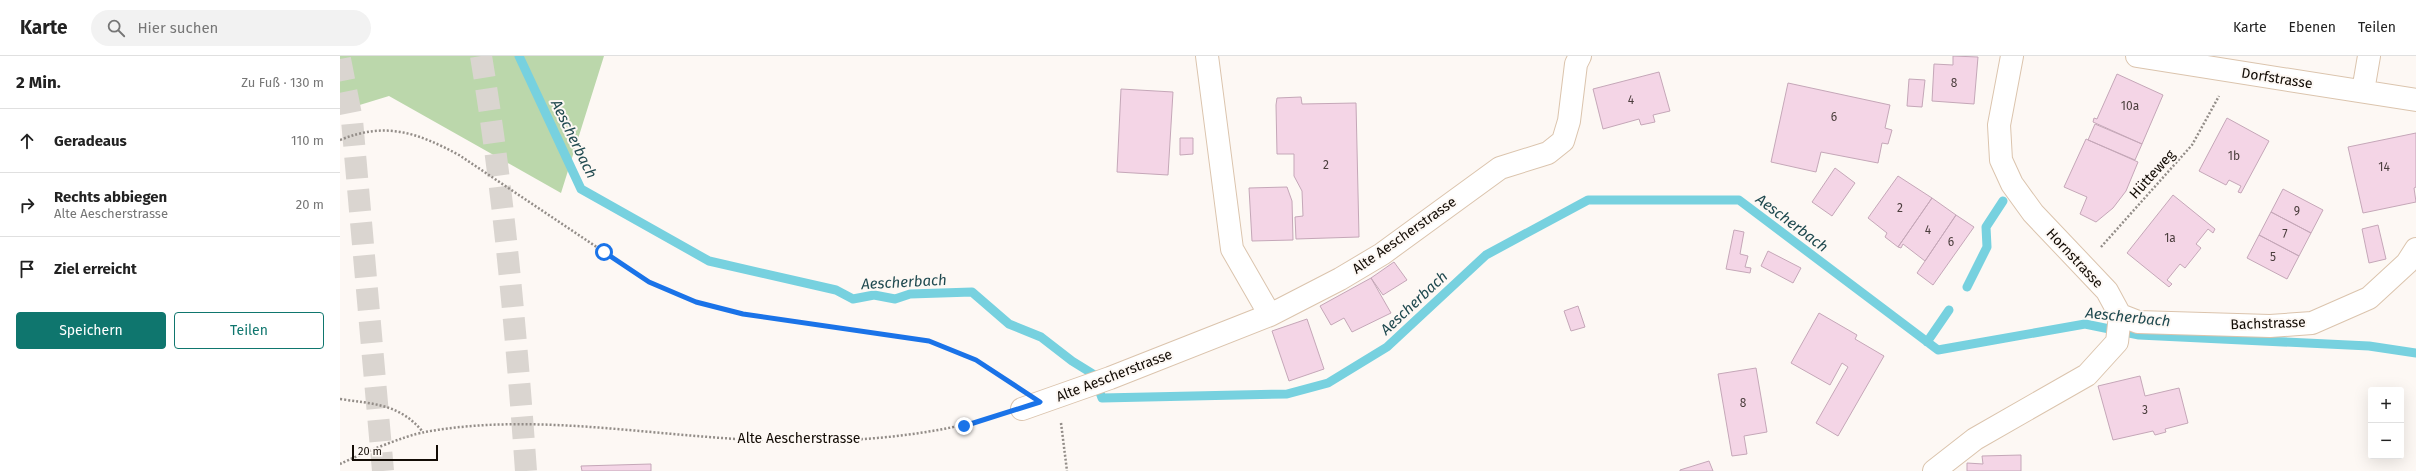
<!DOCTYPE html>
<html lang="de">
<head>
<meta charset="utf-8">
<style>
  body { margin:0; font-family:"Fira Sans",sans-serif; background:#f2f2f2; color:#222 }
  .controls { position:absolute; right:12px; bottom:12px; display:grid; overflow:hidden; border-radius:4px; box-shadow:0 4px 16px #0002 }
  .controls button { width:36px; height:36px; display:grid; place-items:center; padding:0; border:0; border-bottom:1px solid #e0e0e0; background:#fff; color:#222; font:20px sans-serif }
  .scale { position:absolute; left:12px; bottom:10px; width:86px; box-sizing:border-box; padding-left:4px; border:2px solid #130c05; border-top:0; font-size:11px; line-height:14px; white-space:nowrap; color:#130c05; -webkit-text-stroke:3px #fdf8f4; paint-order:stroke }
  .stop { position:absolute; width:12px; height:12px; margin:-9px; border:3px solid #1a73e8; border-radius:50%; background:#fff }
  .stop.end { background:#1a73e8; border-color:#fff; box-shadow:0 1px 4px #0008 }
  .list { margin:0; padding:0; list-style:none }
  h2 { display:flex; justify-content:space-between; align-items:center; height:52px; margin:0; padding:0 16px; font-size:17px }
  h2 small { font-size:13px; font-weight:400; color:#767676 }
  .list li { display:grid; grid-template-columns:26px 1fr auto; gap:12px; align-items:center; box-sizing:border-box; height:64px; padding:0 16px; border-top:1px solid #e0e0e0 }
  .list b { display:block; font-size:15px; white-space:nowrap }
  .list p { margin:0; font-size:13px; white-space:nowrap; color:#767676 }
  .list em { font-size:13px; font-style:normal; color:#767676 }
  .actions { display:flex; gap:8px; padding:12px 16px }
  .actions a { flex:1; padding:9px 0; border:1px solid #0f766e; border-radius:4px; text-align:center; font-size:14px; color:#0f766e }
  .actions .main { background:#0f766e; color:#fff }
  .icon { flex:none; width:22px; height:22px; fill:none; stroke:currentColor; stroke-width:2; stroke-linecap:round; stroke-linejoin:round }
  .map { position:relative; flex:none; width:2076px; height:415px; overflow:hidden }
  header { display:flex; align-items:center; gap:24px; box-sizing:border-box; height:56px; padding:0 20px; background:#fff; border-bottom:1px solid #e0e0e0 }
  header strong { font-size:19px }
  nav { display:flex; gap:22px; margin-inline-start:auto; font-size:14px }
  .search { width:280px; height:36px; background:#f2f2f2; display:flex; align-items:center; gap:10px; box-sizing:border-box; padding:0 14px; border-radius:22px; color:#767676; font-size:15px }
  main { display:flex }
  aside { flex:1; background:#fff }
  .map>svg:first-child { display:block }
  .green { fill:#bbd7ab }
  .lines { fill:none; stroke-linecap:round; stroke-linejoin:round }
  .stream { stroke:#77d1df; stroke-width:9 }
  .building { fill:#f4d5e6; stroke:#c5a7b8 }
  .highway-tunnel { stroke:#dad5d0; stroke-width:22; stroke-dasharray:22 11; stroke-linecap:butt }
  .minor-casing { stroke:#dbc4ad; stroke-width:24 }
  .path { stroke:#938d88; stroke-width:2.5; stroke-dasharray:2 2; stroke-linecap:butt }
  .minor { stroke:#fff; stroke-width:22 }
  .route { stroke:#1a73e8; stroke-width:5 }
  .labels { text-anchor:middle; stroke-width:4; stroke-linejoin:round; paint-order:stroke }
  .number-label { font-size:12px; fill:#4b3e3d }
  .street-label { font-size:14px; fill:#130c05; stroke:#fdf8f4 }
  .water-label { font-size:15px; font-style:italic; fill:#1f494f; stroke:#fdf8f4 }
</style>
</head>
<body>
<header>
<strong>Karte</strong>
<div class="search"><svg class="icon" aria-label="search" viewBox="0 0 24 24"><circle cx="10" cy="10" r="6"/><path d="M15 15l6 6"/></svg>Hier suchen</div>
<nav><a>Karte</a><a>Ebenen</a><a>Teilen</a></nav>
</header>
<main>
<aside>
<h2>2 Min.<small>Zu Fuß · 130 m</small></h2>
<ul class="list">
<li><svg class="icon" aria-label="ahead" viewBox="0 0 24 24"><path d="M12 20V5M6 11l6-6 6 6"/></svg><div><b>Geradeaus</b></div><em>110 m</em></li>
<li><svg class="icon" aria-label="right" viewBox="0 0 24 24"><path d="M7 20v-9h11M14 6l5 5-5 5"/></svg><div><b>Rechts abbiegen</b><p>Alte Aescherstrasse</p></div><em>20 m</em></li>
<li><svg class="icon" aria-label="arrive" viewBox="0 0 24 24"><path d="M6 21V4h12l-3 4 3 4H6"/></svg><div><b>Ziel erreicht</b></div></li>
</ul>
<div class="actions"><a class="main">Speichern</a><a>Teilen</a></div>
</aside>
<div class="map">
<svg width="2076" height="415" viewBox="0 0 2076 415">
  <rect width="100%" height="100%" fill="#fdf8f4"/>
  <path class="green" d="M0,0H264L221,137L49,40L0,55Z"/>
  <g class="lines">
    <path class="stream" d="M179,0L241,133L369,205L496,234L513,243L534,239L555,243L570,238L632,236L669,268L701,281L732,305L753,318L762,342L947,338L988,327L1047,291L1146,199L1248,144H1399L1598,294L1745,268L1799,279L2029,290L2076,297
      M1627,231L1647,191L1646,171L1663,145
      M1587,286L1609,254"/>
  </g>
  <path class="building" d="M1613,0L1638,1L1634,48L1592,45L1594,8L1613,9Z
    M1319,16L1330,55L1313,59L1315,66L1301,69L1299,63L1263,73L1253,33Z
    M1777,18L1823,39L1802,88L1753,66L1754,62L1757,63Z
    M1569,23L1585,24L1582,51L1567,50Z
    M1448,27L1550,49L1545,72L1552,74L1548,88L1542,87L1538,107L1481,96L1476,116L1431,106Z
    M781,33L833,36L828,119L777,116Z
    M961,41L962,48L1016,47L1019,181L956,183L955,161L963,160L962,135L954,120V98H937L936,49L937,42Z
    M1887,62L1929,85L1901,137L1898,136L1901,130L1889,124L1886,129L1859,115Z
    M1755,68L1802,88L1795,104L1748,84Z
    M2076,77V131L2074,132L2076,146L2023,157L2008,91Z
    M840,82H853V98L840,99Z
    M1746,83L1798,106L1786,135L1773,152L1756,166L1740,158L1747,141L1724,131Z
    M1495,112L1515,127L1492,160L1472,146Z
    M1558,120L1592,142L1558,191L1545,181L1547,177L1528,162Z
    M947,131L952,145L953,184L912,185L909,132Z
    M1943,133L1983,154L1971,177L1931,156Z
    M1833,139L1875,173L1873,177L1868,173L1856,188L1861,192L1845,212L1840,208L1827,224L1832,228L1829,231L1787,197Z
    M1592,142L1616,159L1585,205L1563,188L1561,192L1558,191Z
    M1931,156L1971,177L1959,200L1919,179Z
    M1616,159L1634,171L1593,229L1577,217Z
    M2038,169L2046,203L2029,207L2022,173Z
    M1394,174L1404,176L1400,198L1408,200L1405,211L1411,212L1410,217L1386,213Z
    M1919,179L1959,200L1947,223L1907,202Z
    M1428,195L1461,212L1453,227L1421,210Z
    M1054,206L1067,224L1043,239L1031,222Z
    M1031,222L1051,257L1012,276L1004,262L991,269L980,250Z
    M1238,250L1245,271L1231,275L1224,255Z
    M1479,257L1517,279L1515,283L1544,300L1498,380L1476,367L1508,311L1502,307L1490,329L1451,307Z
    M967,263L984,313L949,325L932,275Z
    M1416,312L1427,376L1404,380L1407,398L1392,400L1378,318Z
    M1800,320L1805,340L1839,332L1848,367L1825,373L1826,376L1815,379L1813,375L1773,384L1758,330Z
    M1681,399V415H1627V407L1643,408L1642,400Z
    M1369,405L1373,415H1340V414Z
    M311,408V415H242L241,410Z"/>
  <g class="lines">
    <path class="highway-tunnel" d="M141,0C164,137 176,276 186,415
      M0,3L12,64L43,415"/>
    <defs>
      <path id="minor" d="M867,0L892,193L930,259
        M1797,0L2076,44
        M2023,35L2029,0
        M1780,259L1798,266L1930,270L1972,267L2029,242L2067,207L2076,193
        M682,353L770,322L930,259L1000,223L1042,198L1160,112L1208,97L1223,85L1229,65L1236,8L1240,0
        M1594,415L1635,383L1747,319L1777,286L1780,259L1767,235L1693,157L1672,128L1661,104L1659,69L1672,0"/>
    </defs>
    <use href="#minor" class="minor-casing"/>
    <path class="path" d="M0,84C46,65 78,77 119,99L309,226L356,246L403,258L589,285L636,304L673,328
      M1761,191L1852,89L1879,40
      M0,343C34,348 60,348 83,376
      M721,367L727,415
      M0,408C21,398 63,380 85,376C178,359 276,374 369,381C466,389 565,387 658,360"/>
    <use href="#minor" class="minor"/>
  </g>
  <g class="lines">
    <path class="route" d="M264,196L309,226L356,246L403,258L589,285L636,304L700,346L624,370"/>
  </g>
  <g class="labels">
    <g class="number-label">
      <text x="1614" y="31">8</text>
      <text x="1291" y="48">4</text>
      <text x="1790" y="54">10a</text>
      <text x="1494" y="65">6</text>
      <text x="1894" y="104">1b</text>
      <text x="986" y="113">2</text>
      <text x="2044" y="115">14</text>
      <text x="1560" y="156">2</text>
      <text x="1957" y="159">9</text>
      <text x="1588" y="178">4</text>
      <text x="1945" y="182">7</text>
      <text x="1830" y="186">1a</text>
      <text x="1611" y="190">6</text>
      <text x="1933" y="205">5</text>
      <text x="1403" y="351">8</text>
      <text x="1805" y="358">3</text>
    </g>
    <g class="street-label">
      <text transform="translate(1937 22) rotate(9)" y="5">Dorfstrasse</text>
      <text transform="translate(1812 118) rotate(-48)" y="5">Hütteweg</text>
      <text transform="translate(1064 179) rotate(-35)" y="5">Alte Aescherstrasse</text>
      <text transform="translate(1735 202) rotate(47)" y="5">Hornstrasse</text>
      <text transform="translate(1928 267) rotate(-2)" y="5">Bachstrasse</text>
      <text transform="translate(774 319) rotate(-21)" y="5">Alte Aescherstrasse</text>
      <text x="459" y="387">Alte Aescherstrasse</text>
    </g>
    <g class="water-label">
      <text transform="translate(234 83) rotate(64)" y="5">Aescherbach</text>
      <text transform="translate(1452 167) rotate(37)" y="5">Aescherbach</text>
      <text transform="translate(564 226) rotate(-3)" y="5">Aescherbach</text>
      <text transform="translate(1074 247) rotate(-43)" y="5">Aescherbach</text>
      <text transform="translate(1788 261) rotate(6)" y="5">Aescherbach</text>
    </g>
  </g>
</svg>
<div class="controls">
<button>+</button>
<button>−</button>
</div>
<div class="scale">20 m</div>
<div class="stop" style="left:264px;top:196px"></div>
<div class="stop end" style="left:624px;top:370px"></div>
</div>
</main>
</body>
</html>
